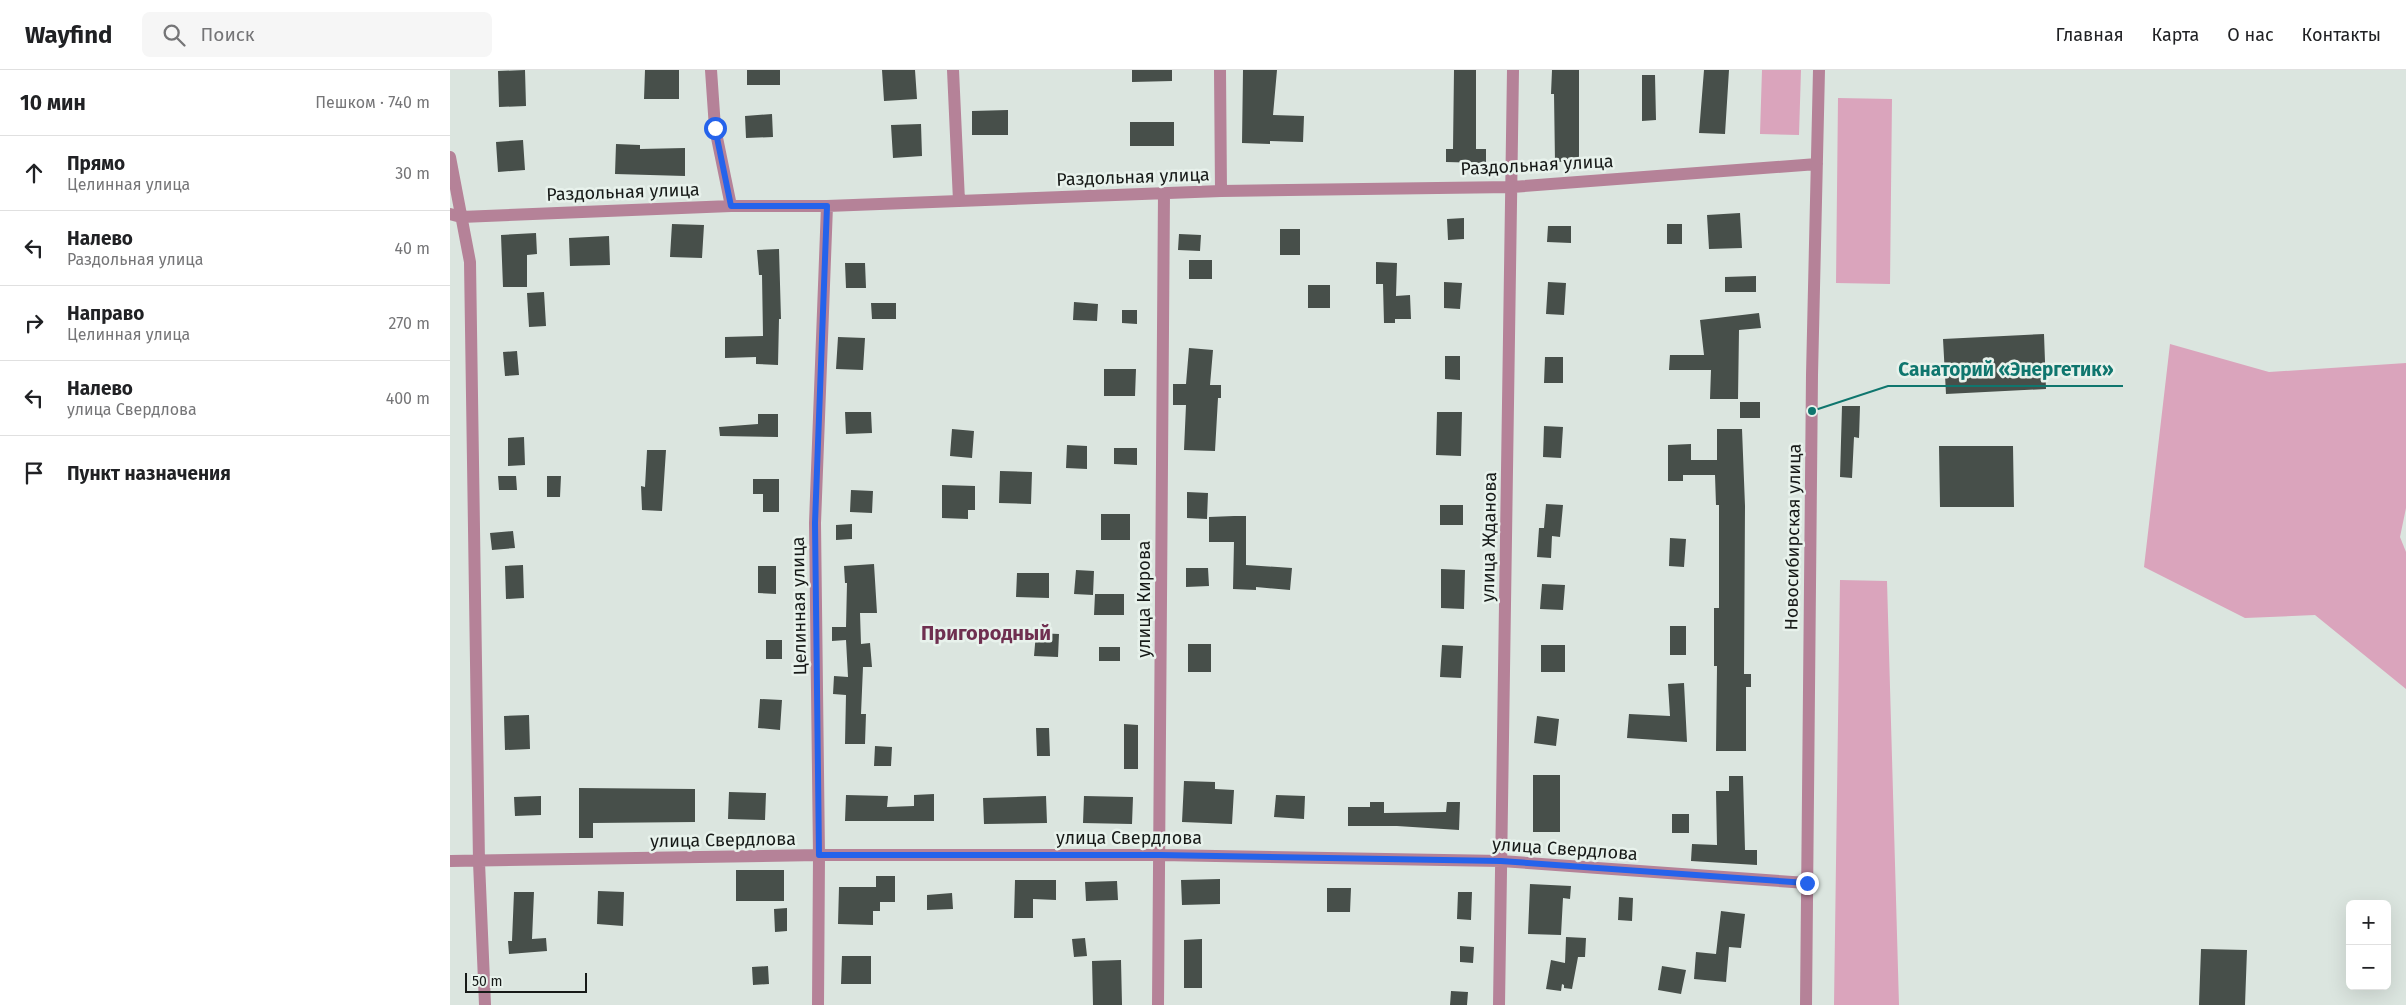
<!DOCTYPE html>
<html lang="ru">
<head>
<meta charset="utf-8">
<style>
  body { margin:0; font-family:"Fira Sans",sans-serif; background:#f6f6f6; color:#202124 }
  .controls { position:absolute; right:15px; bottom:15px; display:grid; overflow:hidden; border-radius:8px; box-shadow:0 5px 20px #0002 }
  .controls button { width:45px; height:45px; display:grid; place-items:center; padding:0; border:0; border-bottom:1px solid #e0e0e0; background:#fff; color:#202124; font:25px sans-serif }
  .scale { position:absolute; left:15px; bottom:12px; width:122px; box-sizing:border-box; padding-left:5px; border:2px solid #171a18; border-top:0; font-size:14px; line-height:18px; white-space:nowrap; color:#171a18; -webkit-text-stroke:4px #e8f2ec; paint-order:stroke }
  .stop { position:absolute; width:15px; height:15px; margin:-11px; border:4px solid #2563eb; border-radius:50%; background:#fff }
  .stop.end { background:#2563eb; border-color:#fff; box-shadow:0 1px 5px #0008 }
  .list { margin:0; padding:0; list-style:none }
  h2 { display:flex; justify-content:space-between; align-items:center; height:65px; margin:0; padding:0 20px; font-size:21px }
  h2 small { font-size:16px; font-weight:400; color:#757577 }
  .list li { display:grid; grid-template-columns:32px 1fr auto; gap:15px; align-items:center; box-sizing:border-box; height:75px; padding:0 20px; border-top:1px solid #e0e0e0 }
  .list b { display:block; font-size:19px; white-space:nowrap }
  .list p { margin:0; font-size:16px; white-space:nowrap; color:#757577 }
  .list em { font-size:16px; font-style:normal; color:#757577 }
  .icon { flex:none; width:28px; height:28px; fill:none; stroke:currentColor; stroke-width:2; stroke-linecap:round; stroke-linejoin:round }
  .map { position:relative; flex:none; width:1956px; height:935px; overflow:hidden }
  header { display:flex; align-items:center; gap:30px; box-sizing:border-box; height:70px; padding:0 25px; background:#fff; border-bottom:1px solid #e0e0e0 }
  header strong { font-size:24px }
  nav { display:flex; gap:28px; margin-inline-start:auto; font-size:18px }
  .search { width:350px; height:45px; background:#f6f6f6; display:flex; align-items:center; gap:12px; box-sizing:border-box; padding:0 18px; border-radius:8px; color:#757577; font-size:19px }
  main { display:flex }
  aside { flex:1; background:#fff }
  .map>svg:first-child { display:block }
  .green { fill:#daa4bc }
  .building { fill:#474f4a }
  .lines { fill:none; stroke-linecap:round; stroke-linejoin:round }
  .minor { stroke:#b58298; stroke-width:12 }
  .route { stroke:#2563eb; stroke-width:6 }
  .labels { text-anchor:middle; stroke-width:5; stroke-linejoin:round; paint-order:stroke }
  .street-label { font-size:18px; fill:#171a18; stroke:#e8f2ec }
  .quarter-label { font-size:20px; font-weight:bold; fill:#6f2f50; stroke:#e8f2ec }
  .leader { fill:none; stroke:#0f766e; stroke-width:2 }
  .callout-dot { fill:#0f766e; stroke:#e8f2ec; stroke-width:2 }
  .callout-label { font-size:19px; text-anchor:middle; font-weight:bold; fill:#0f766e; stroke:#e8f2ec; stroke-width:5; stroke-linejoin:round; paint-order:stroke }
</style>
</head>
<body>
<header>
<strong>Wayfind</strong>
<div class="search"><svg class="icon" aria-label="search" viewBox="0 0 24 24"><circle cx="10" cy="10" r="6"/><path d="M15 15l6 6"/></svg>Поиск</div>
<nav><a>Главная</a><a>Карта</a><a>О нас</a><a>Контакты</a></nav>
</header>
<main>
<aside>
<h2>10 мин<small>Пешком · 740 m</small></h2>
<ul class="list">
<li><svg class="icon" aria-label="ahead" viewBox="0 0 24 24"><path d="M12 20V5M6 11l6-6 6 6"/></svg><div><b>Прямо</b><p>Целинная улица</p></div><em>30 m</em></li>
<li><svg class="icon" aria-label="left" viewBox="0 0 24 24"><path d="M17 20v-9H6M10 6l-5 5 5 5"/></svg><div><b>Налево</b><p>Раздольная улица</p></div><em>40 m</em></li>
<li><svg class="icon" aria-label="right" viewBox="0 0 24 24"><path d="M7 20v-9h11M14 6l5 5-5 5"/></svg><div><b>Направо</b><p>Целинная улица</p></div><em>270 m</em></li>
<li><svg class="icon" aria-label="left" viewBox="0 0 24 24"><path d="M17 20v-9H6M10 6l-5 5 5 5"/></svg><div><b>Налево</b><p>улица Свердлова</p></div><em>400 m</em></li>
<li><svg class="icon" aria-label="arrive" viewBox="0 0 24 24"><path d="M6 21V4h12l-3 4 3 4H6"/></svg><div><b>Пункт назначения</b></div></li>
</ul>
</aside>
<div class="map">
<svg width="1956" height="935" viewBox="0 0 1956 935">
  <rect width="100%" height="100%" fill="#dbe5df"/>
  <path class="green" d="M1312,0H1351L1349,65L1310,64Z
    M1388,28L1442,29L1440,214L1386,213Z
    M1720,274L1819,302L1956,293V438L1950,467L1956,482V619L1865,545L1795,548L1694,497Z
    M1390,510L1437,511L1449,935H1384Z"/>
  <path class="building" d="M75,0L76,36L49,37L48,1Z
    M195,0H229V29H194Z
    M297,0H330V15H297Z
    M432,0H465L467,29L434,31Z
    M682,0H722V11L682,12Z
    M793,0H827L823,45L854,46L853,72L820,71V74L792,73Z
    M1004,0H1026V79H1036V93L996,92V79H1003Z
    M1102,0H1129V91L1105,92L1104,24H1101Z
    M1254,0H1279L1275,64L1249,63Z
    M1192,5H1205L1206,50L1192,51Z
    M558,40V65H522V41Z
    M322,44L323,67L296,68L295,46Z
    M680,52H724V76H680Z
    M471,54L472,86L443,88L441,55Z
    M73,70L75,100L48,102L46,72Z
    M166,74L190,75V79L235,78V106L165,104Z
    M1290,143L1292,178L1259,179L1257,145Z
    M1014,148V169L998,170L997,149Z
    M222,154L254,155L252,188L220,187Z
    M1217,154H1232V174H1217Z
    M1098,156H1121V173L1097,172Z
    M830,159H850V185H830Z
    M86,163L87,184L77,185V217H53L51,165Z
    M729,164L751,165L750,181L728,180Z
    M159,166L160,195L120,196L119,168Z
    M329,179L331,249H329L328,295L306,294V287L275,288V267L313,266L312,205H309L307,180Z
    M739,190H762V209H739Z
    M926,192L947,193L946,226L960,225L961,249H945V253H934L933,214H926Z
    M395,193H415L416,218H396Z
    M1306,206V222H1275V207Z
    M994,212L1012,213L1010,239L994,238Z
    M1098,212L1116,213L1114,245L1096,244Z
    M858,215H880V238H858Z
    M94,222L96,256L79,257L77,223Z
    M624,232L648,234L647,251L623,250Z
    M421,233H446V249H422Z
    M672,240H687V254L672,253Z
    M1309,243L1311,258L1289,260L1288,329H1260L1261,300H1219L1220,285H1254L1250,250Z
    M1594,264L1596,319L1496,324L1493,269Z
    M388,267L415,268L413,300L386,299Z
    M739,278L763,280L760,315H771V328H768L765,381L734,380L736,335H723V314H736Z
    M67,281L69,305L55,306L53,282Z
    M995,286H1010V310L995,309Z
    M1095,287H1113V313H1094Z
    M654,299H686L685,326H654Z
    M1290,332H1310V348H1290Z
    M1392,336H1410L1409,368L1404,367L1402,408L1390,407Z
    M395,342H421L422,363L396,364Z
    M987,342H1012L1011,386L986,385Z
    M308,344H328V367L270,366L269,357L308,354Z
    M1094,356L1113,357L1111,388L1093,387Z
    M502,359L524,361L522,388L500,386Z
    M1267,359H1292L1295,436L1294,604H1301V617H1296V681H1266L1267,596H1264V538H1269V435H1266L1265,405H1233V411H1218V375L1241,374V390H1267Z
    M74,367L75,395L58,396V368Z
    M617,375L637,376V399L616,398Z
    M1489,376H1563L1564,437H1490Z
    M664,378H687V395L664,394Z
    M197,380H216L212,441L192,440L191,416L195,417Z
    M550,401L582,402L581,434L549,433Z
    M48,406H66L67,420H49Z
    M97,406H111L110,427H97Z
    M303,409H329V442H313V424H303Z
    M492,415L525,416V440H518V449L492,448Z
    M401,420L423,421L422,443L400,442Z
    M737,422L758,423L757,449L737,448Z
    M1096,434L1113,435L1110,467L1102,466L1101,488L1087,487L1089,458H1094Z
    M990,435H1013V455H990Z
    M651,444H680V470H651Z
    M784,446H796V495L842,498L840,520L806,517V520L783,519L784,472H759V447Z
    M402,454V469L386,470V455Z
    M63,461L65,478L42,480L40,463Z
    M1220,468L1236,469L1234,497L1219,496Z
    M424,494L427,543H410L411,574L420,573L422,597H413L411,644H416L415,674H395L396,625L383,624L384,606L398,607L396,570L382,571V557H396L397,513H395L394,496Z
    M73,495L74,528L56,529L55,496Z
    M308,496H326V524L308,523Z
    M736,498H758L759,516L736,517Z
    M991,499L1015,500L1014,539L991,538Z
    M626,500L644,501L643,525L624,524Z
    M567,503H599V528L566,527Z
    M1092,514L1115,515L1113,540L1090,539Z
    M645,524H674V545H644Z
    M1220,556H1236V585H1220Z
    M586,563L609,564L608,587L584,586Z
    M316,570H332V589H316Z
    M738,574H761V602H738Z
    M992,575L1013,576L1011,608L990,607Z
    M1091,575H1115V602H1091Z
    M649,577H670V591H649Z
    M1234,613L1237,672L1177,668L1179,644L1220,646L1218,614Z
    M310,629L332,630L330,660L308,658Z
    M79,645L80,679L55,680L54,646Z
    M1087,646L1109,649L1106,676L1084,673Z
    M674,654L688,655V699H674Z
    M586,658H599L600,686H587Z
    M425,676L442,677L441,696H424Z
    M1083,705H1110V762H1083Z
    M1279,706H1293L1295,780H1307V795L1241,791L1242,774L1267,775L1266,721H1279Z
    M734,711L765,712V719L784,720L782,754L732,752Z
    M129,718L245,719V752L143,753V768H129Z
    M279,722L316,723L315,750L278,749Z
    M484,724V751H395L396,725L438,726L437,737L464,736V725Z
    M826,725L855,726L854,749L824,747Z
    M91,726V745L65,746L64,727Z
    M596,726L597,753L534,754L533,728Z
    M634,726L683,727L682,754L633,753Z
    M920,732H934V743L996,742L997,732H1010L1009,760L947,756H898V737H920Z
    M1222,744H1239V763H1222Z
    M286,800H334V831H286Z
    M426,806H445V832H430V841H423V855L388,854L389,817H426Z
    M770,809V834L732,835L731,810Z
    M565,810H606V830L583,829V848H564Z
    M667,811L668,830L636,831L635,812Z
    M1080,814L1121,816L1120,829L1113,828L1111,865L1078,864Z
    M877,818H901L900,842H877Z
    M148,821L174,822L173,856L147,854Z
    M64,822H84L82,869L96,868L97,881L59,884L58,871H62Z
    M1008,822H1022L1021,850L1007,849Z
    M502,823L503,839L477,840V825Z
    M1169,827L1183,828L1182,851L1168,850Z
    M337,838V861L325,862L324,839Z
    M1271,841L1295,844L1291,878L1279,877L1276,912L1244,909L1246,882L1266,884Z
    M1116,867L1136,868L1135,887H1128L1122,919L1114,918V915L1112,914L1111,921L1096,919L1101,890L1115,893Z
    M635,868L637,886L624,887L622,869Z
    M752,869V918H734V870Z
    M1010,876L1024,877L1023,893L1010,892Z
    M1751,879L1797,880L1795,935H1749Z
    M392,886H421V914H391Z
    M671,890L672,935H643L642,891Z
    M318,896L319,914L303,915L302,897Z
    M1212,896L1236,900L1231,924L1208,920Z
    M1001,921L1018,922L1017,935H1000Z"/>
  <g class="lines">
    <path class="minor" d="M261,0L265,58L281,136
      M503,0L509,131
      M770,0L771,121
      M0,87L20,192L29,792L35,935
      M0,144L11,147L281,136H377L771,121L1062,117L1367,94
      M0,791L369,785H710L1051,791L1357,813
      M368,935L369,785L365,453L377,136
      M708,935L714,123
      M1049,935L1063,0
      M1356,935L1362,305L1369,0"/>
  </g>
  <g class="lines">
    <path class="route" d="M265,58L281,136H377L365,453L369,785H710L1051,791L1357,813"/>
  </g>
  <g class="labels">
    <g class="street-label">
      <text transform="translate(1087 95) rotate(-3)" y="6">Раздольная улица</text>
      <text transform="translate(683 107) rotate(-2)" y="6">Раздольная улица</text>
      <text transform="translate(173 122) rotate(-2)" y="6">Раздольная улица</text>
      <text transform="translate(1039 467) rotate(-89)" y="6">улица Жданова</text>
      <text transform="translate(1343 467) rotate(-89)" y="6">Новосибирская улица</text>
      <text transform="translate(694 529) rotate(-90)" y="6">улица Кирова</text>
      <text transform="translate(349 536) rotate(-91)" y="6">Целинная улица</text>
      <text x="679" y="774">улица Свердлова</text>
      <text transform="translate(273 770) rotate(-1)" y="6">улица Свердлова</text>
      <text transform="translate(1115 779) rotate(4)" y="6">улица Свердлова</text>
    </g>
    <g class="quarter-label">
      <text x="536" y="570">Пригородный</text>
    </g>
  </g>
  <path class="leader" d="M1362 341L1438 316H1673"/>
  <circle class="callout-dot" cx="1362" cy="341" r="5"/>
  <g class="callout-label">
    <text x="1556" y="306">Санаторий «Энергетик»</text>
  </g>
</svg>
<div class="controls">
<button>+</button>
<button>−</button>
</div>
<div class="scale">50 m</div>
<div class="stop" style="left:265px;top:58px"></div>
<div class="stop end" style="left:1357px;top:813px"></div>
</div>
</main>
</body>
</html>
